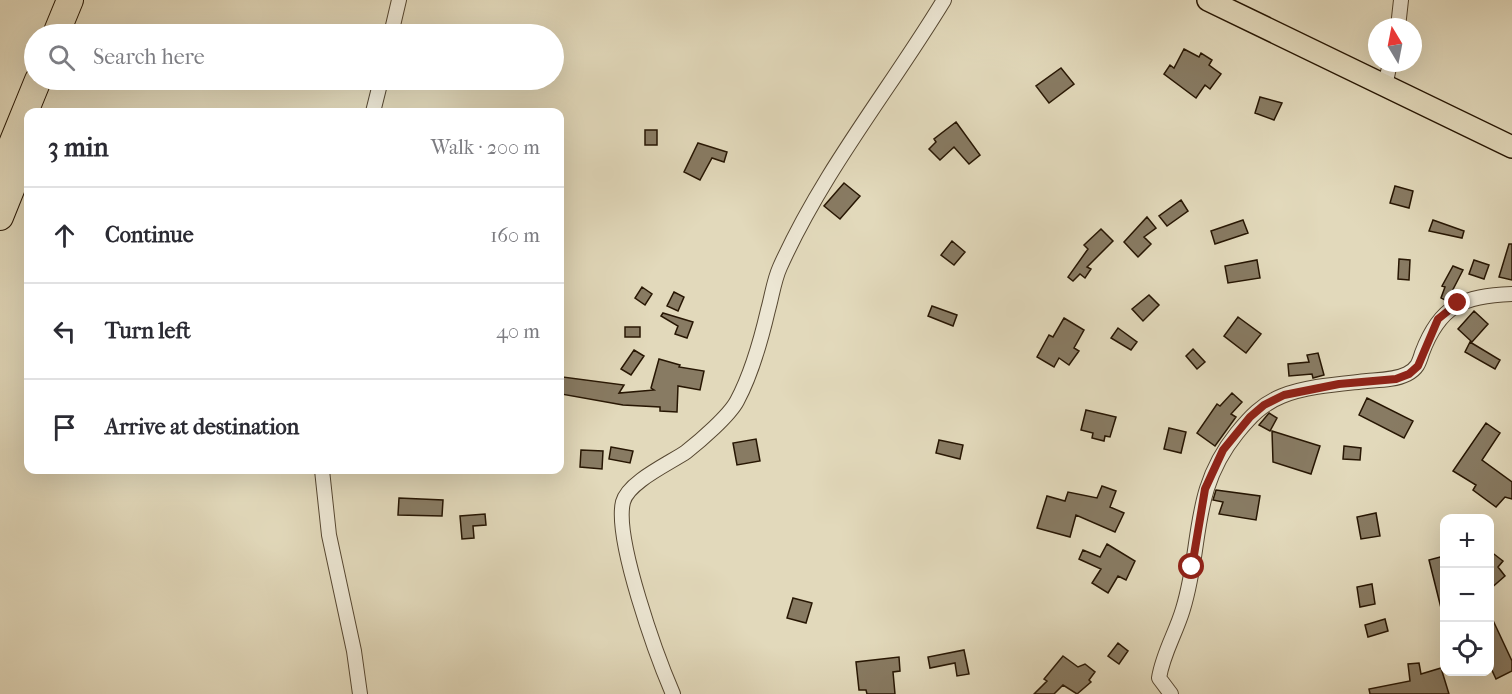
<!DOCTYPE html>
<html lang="en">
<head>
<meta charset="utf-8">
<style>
  body { margin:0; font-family:"IM FELL French Canon",serif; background:#f2f2f3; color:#2b2b33 }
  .controls { position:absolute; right:18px; bottom:18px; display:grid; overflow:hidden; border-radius:12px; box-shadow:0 6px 24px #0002 }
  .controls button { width:54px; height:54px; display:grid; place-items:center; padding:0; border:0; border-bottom:2px solid #e1e1e2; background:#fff; color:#2b2b33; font:30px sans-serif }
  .compass { position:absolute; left:1368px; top:18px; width:54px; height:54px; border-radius:50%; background:#fff; box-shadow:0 6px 24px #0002; rotate:350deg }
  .stop { position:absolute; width:18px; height:18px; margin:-14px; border:4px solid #8f2418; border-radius:50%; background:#fff }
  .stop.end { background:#8f2418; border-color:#fff; box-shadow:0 2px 6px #0008 }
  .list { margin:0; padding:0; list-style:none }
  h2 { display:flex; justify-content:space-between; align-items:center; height:78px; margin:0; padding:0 24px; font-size:26px }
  h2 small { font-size:20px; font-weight:400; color:#7c7c81 }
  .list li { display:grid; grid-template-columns:39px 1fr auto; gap:18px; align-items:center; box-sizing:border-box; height:96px; padding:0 24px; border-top:2px solid #e1e1e2 }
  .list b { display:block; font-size:22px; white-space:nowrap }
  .list em { font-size:20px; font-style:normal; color:#7c7c81 }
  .icon { flex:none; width:33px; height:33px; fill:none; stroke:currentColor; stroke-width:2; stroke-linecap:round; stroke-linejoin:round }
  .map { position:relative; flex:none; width:1512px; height:694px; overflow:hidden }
  .search { position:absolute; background:#fff; box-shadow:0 6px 24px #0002; left:24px; top:24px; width:540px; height:66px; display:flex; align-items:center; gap:15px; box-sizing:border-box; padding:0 21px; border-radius:33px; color:#7c7c81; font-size:22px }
  .panel { position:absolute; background:#fff; box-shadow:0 6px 24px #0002; left:24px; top:108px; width:540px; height:366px; border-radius:12px }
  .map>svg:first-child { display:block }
  .building { fill:#887b63; stroke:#271603; stroke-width:1.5 }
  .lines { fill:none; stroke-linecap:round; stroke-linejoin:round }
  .street-casing { stroke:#564731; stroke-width:16 }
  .primary-casing { stroke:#271603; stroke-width:24 }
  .highway-casing { stroke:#271603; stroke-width:28 }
  .street { stroke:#ece6d3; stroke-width:14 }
  .primary { stroke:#e2d9bb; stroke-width:21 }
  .highway { stroke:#e2d9bb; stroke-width:26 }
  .route { stroke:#8f2418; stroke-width:8 }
</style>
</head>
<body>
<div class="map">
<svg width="1512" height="694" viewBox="0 0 1512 694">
  <rect width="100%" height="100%" fill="#e2d9bb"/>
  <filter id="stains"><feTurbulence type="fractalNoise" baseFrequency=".00333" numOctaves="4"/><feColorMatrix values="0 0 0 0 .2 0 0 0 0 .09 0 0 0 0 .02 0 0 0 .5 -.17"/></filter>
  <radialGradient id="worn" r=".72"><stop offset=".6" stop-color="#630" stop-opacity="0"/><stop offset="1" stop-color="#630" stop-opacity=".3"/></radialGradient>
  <path class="building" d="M1184,49L1199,57L1201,53L1212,60L1209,65L1221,74L1210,89L1205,85L1196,98L1164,74L1170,65L1174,68Z
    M1061,68L1074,84L1049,103L1036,86Z
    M1260,97L1282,103L1274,120L1255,113Z
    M956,122L980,155L969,164L954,147L940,160L929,149L936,142L934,139Z
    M645,130H657V145H645Z
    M698,143L727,152L724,162L712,158L700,180L684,172Z
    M844,183L860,196L840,219L824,206Z
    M1395,186L1413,191L1409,208L1390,203Z
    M1181,200L1188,211L1167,226L1159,216Z
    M1147,217L1156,228L1144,237L1151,244L1138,257L1124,242Z
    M1243,220L1248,233L1215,244L1211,231Z
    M1433,220L1464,231L1462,238L1429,231Z
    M1101,229L1113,241L1087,267L1091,269L1085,278L1080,274L1073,281L1068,277L1088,249L1084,245Z
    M952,241L965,252L954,265L941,255Z
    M1509,244H1512V280L1499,277Z
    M1399,259L1410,260L1409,280L1398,279Z
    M1257,260L1260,278L1228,283L1225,266Z
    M1474,260L1489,265L1484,279L1469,274Z
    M1453,266L1463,270L1447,301L1441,298L1445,287L1442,286Z
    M642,287L652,294L645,305L635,298Z
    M674,292L684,297L678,311L667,306Z
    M1149,295L1159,305L1143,321L1132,309Z
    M932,306L957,315L953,326L928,316Z
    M1474,311L1488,324L1472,342L1458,329Z
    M663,313L693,322L687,338L675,334L678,326L661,316Z
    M1238,317L1261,334L1246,353L1224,336Z
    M1064,318L1084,330L1074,348L1079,351L1069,365L1059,358L1054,367L1037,357L1049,335L1053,337Z
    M625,327H640V337H625Z
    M1118,328L1137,342L1131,350L1111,338Z
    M1470,342L1500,360L1495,369L1465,352Z
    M1193,349L1205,362L1197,369L1186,356Z
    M634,350L644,356L631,375L621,369Z
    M1318,353L1324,375L1313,378L1312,374L1289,376L1288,364L1309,362L1307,355Z
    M659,359L680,365L679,367L704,371L700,390L678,386L677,412L660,411V407L623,405L561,394L563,377L624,385L619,393L654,390L651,388Z
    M1232,393L1242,402L1231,414L1236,417L1215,446L1197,433L1217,404L1220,406Z
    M1367,398L1413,421L1404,438L1359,415Z
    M1086,410L1116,417L1110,437L1105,436L1104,441L1092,438L1093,433L1081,430Z
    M1269,413L1277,418L1270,431L1259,425Z
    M1486,423L1500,433L1482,460L1512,482V499L1505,497L1496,507L1473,490L1476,485L1453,471Z
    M1169,428L1186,432L1181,453L1164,449Z
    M1272,431L1320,446L1311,474L1273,462Z
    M756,439L760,461L737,465L733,443Z
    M939,440L963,445L960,459L936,453Z
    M1344,446L1361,448L1360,460L1343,459Z
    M611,447L633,451L630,463L609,459Z
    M581,450L603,451L602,469L580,467Z
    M1102,486L1116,491L1110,507L1124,513L1115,532L1076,515L1070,537L1037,528L1047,496L1065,501L1068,492L1097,498Z
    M1216,490L1260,496L1256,520L1219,514L1223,502L1213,500Z
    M399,498L443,500L442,516L398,515Z
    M1376,513L1380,536L1361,539L1357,517Z
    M485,514L486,525L473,526L474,538L462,539L460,516Z
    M1107,544L1135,561L1126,580L1118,576L1108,593L1092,583L1101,569L1079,559L1083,550L1100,557Z
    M1490,551L1503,561L1498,567L1505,576L1490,589Z
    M1444,556V607L1441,608L1429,560Z
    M1372,584L1375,604L1360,607L1357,587Z
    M793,598L812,603L806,623L787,618Z
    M1490,614L1512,661V671L1496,679L1490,666Z
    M1385,619L1388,631L1368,637L1365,625Z
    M1118,643L1128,651L1119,664L1108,656Z
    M964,650L969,674L957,676L955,663L930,668L928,657Z
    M1063,656L1078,667L1085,664L1095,672L1089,680L1091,682L1077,694L1063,685L1054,694H1034L1047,681L1044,679Z
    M899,657L900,671L893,672L895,694H867L866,690H859L856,662Z
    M1419,663L1421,674L1441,668L1449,694H1370L1369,689L1410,681L1408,664Z"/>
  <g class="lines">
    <defs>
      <path id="street" d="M1398,27L1401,0
        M391,34L399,0
        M1385,86L1390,63
        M373,112L381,80
        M322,470L329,535L354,651L360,694
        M673,694C657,657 614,539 623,502C628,482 670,463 686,452C700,441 729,416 737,401C752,373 761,340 768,310C772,296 774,280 780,267C823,171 890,89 944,0
        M1171,694L1159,678C1163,653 1176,633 1183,609C1203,544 1190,491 1237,433C1250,417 1262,404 1282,396C1307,386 1340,384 1367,381C1380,380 1395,380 1407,374C1417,369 1419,363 1422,353C1440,305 1463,296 1512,294"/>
      <path id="primary" d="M1208,0L1512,147"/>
      <path id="highway" d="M56,34L70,0
        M0,173L38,80
        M0,217L25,155"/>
    </defs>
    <use href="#street" class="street-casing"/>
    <use href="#primary" class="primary-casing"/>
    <use href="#highway" class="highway-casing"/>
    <use href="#street" class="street"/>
    <use href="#primary" class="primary"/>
    <use href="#highway" class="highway"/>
  </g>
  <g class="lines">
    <path class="route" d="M1192,567L1205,489L1223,450L1250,417L1264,405L1284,395L1339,384L1396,379L1409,374L1418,366L1438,319L1458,303"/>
  </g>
  <rect width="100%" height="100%" filter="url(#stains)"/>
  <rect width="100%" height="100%" fill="url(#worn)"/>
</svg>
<div class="controls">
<button>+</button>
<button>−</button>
<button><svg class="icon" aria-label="locate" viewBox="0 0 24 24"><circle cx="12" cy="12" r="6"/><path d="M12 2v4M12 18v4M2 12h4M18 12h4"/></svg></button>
</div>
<svg class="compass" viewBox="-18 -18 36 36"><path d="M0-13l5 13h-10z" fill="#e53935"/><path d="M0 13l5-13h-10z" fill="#7c7c81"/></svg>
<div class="stop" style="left:1192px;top:567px"></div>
<div class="stop end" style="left:1458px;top:303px"></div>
<div class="search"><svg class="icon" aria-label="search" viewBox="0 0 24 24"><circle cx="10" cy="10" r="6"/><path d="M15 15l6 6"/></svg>Search here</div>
<section class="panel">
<h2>3 min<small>Walk · 200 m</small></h2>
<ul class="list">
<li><svg class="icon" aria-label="ahead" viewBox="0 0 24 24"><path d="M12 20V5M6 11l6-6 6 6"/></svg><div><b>Continue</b></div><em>160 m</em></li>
<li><svg class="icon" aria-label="left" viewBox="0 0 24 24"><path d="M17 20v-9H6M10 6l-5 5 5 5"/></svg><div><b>Turn left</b></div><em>40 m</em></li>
<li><svg class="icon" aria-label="arrive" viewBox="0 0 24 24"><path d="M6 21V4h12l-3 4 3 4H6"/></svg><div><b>Arrive at destination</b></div></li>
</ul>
</section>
</div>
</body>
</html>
